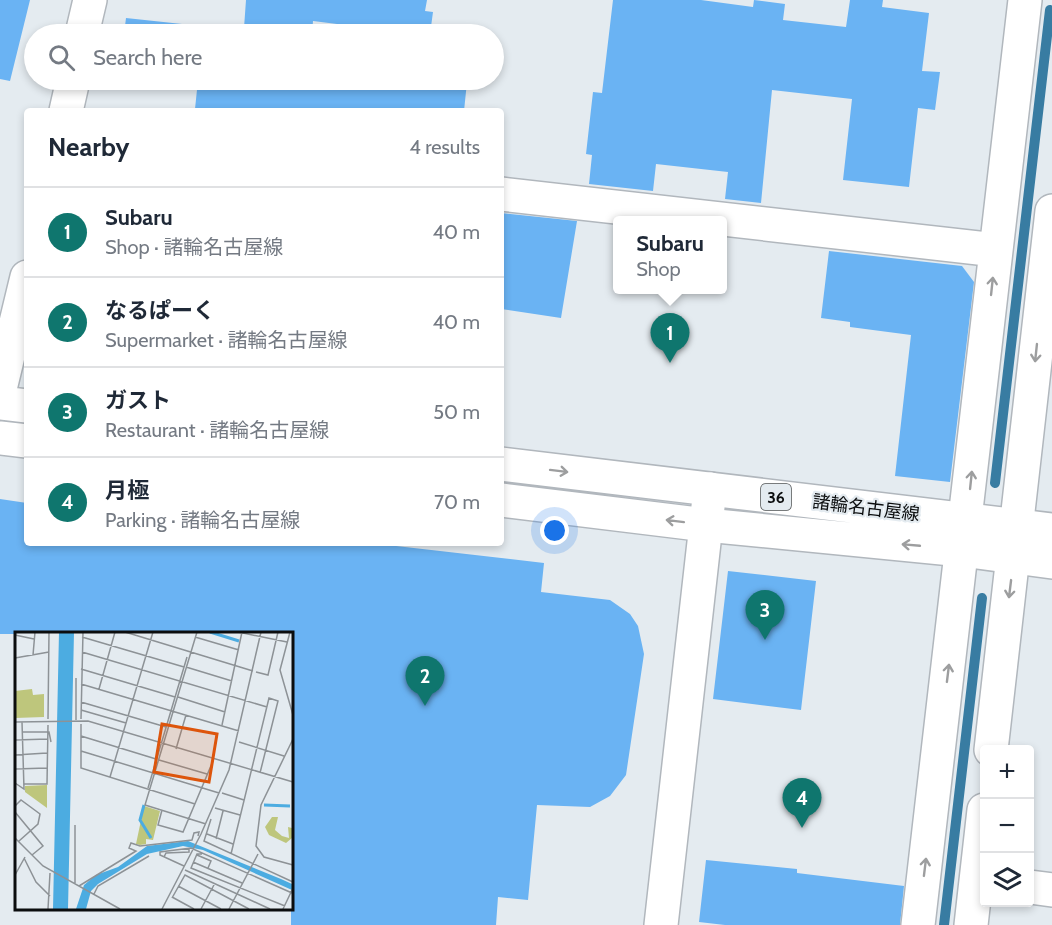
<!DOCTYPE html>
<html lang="en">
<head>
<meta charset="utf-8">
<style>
  body { margin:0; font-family:Cabin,"Noto Sans JP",sans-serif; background:#f2f2f3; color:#1f2937 }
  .controls { position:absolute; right:18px; bottom:18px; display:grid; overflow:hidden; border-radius:6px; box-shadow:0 3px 9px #0003 }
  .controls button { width:54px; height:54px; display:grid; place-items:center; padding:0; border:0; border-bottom:2px solid #e0e1e3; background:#fff; color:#1f2937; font:30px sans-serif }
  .you { position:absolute; left:555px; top:531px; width:21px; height:21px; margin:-15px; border:4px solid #fff; border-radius:50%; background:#1a73e8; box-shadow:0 0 0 9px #1a73e833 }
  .badge { display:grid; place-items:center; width:39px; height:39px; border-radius:50%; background:#0f766e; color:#fff; font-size:20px; font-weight:700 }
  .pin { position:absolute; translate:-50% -50px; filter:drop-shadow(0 2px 3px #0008) }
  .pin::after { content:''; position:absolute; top:32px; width:21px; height:18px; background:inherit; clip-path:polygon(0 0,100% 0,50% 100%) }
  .popup { position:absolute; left:613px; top:216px; width:114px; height:78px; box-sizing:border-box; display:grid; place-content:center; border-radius:6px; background:#fff; filter:drop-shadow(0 2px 4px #0005); font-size:20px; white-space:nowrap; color:#747a83 }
  .popup b { font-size:22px; color:#1f2937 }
  .popup::after { content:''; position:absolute; left:50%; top:100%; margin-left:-12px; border:12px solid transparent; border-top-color:#fff }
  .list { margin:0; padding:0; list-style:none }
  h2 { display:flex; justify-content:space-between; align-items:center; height:78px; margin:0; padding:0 24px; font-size:26px }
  h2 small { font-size:20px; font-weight:400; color:#747a83 }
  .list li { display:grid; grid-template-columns:39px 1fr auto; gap:18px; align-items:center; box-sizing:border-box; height:90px; padding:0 24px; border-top:2px solid #e0e1e3 }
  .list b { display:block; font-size:22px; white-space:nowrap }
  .list p { margin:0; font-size:20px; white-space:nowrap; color:#747a83 }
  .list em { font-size:20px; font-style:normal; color:#747a83 }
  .icon { flex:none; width:33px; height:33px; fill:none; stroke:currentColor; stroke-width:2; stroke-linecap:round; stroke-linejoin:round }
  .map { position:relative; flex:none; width:1052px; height:925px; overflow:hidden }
  .search { position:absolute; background:#fff; box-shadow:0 3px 9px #0003; left:24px; top:24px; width:480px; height:66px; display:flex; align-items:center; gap:15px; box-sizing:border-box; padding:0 21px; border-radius:33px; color:#747a83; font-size:22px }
  .panel { position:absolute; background:#fff; box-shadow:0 3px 9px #0003; left:24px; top:108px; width:480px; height:438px; border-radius:6px }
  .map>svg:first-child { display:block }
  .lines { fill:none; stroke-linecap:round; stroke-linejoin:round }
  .stream { stroke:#387ca2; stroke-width:10 }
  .building { fill:#6ab3f3 }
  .minor-casing { stroke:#b1b7bd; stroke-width:36 }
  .major-casing { stroke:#b1b7bd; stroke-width:36 }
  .minor { stroke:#fff; stroke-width:33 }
  .major { stroke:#fff; stroke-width:33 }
  .oneway { stroke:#9d9e9f }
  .labels { text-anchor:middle; stroke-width:4.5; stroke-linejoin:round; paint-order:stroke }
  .shield { fill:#e4ebf0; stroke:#4c5052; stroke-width:1.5 }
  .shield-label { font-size:16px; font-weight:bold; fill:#0b0d0e }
  .street-label { font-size:18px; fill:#0b0d0e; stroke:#e4ebf0 }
  .inset-river { fill:none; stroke:#4cace1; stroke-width:3 }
  .inset-road { fill:none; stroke:#8d9296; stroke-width:1.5 }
  .view { fill:#dd550c; fill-opacity:0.15; stroke:#dd550c; stroke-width:3 }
  .inset-edge { fill:none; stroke:#0b0d0e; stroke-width:3 }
</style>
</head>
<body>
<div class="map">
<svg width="1052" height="925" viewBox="0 0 1052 925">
  <rect width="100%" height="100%" fill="#e4ebf0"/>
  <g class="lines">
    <path class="stream" d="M995,483L1050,10
      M944,925L982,598"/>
  </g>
  <path class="building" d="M0,0H30L10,81L0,79Z
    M246,0H427L425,11L433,12L430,34H384L385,30L313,21L312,34L244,28Z
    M613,0H701L753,7L754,0L785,4L783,20L846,27L850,0H883L882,7L929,13L922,71L940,72L935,110L918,108L909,187L843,180L852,99L772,90L761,203L725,199L728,172L656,164L653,191L589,184L592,155L586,154L593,92L602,93Z
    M126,18L182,24L181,34H124Z
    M118,80H176L175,87Z
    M198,80H443L467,82L464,111H213L195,109Z
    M501,213L577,221L561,318L501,309Z
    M829,251L962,266L974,282L950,482L895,476L911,335L850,327V322L821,318Z
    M0,499L27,503V543H370L544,563L541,592L610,600L630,614L638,626L644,654L626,775L610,796L590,807L537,805L528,900L498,897L496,925H291V634H0Z
    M728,571L816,581L801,710L713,699Z
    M706,860L797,869V873L904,886L900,925H725L699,922Z"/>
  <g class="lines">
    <defs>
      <path id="minor" d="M82,34L90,0
        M66,111L73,80
        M501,194L996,250
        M0,389L27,277
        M991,750L1052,211
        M1030,887L1052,890
        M661,925L710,489
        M918,925L1025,0
        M971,925L984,810"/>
      <path id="major" d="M0,403L27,406
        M0,438L27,441
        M501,464L1052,530
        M501,500L706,525L962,550L1052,562"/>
    </defs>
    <use href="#minor" class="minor-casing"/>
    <use href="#major" class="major-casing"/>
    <use href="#minor" class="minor"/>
    <use href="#major" class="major"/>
  </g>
  <defs><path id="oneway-shaft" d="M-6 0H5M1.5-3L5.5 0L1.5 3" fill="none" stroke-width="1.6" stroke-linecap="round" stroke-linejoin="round" transform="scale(1.5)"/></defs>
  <g class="oneway">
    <use href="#oneway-shaft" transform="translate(992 286) rotate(-84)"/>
    <use href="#oneway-shaft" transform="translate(1036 353) rotate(96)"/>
    <use href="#oneway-shaft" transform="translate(559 471) rotate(7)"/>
    <use href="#oneway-shaft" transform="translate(971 480) rotate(-84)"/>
    <use href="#oneway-shaft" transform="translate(675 521) rotate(-173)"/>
    <use href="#oneway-shaft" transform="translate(911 545) rotate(-175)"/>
    <use href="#oneway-shaft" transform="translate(1010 589) rotate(97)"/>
    <use href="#oneway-shaft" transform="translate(948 673) rotate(-83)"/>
    <use href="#oneway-shaft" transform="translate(925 867) rotate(-83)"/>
  </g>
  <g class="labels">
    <rect class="shield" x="761" y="484" width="30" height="26" rx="4.5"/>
    <g class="shield-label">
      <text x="776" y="503">36</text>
    </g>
    <g class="street-label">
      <text transform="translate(866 508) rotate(7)" y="6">諸輪名古屋線</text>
    </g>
  </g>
  <g transform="translate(15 632)">
    <rect width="278" height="278" fill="#e4ebf0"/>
    <path d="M17,57L18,63L29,62V85L0,86V59ZM32,153V176L10,160V154ZM129,174L145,179L138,208L131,207V212L125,213L121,212ZM257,185H263L260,198L267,204L274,206L273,195L277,196V206L271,211L254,203L250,195Z" fill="#bec67c"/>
    <path d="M44,0H59L53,277H38ZM173,209L266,247L277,252V258L188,218L168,214L132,222L83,252L76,259L71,277H61L69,253L81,243L103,235L132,214Z" fill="#4cace1"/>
    <path class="inset-river" d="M195,0L224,9M129,173L125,188L136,206M249,173L275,174"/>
    <path class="inset-road" d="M110,0L238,39M182,0L130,173L191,192M223,0L272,10M275,0L265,38L278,83M0,3L19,7M67,5L169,35M180,5L224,18M67,20L252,75M18,23L20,0M0,26L34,20M171,35L217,49M66,37L160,65M241,40L253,43L263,0M66,52L224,99M84,57L100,0M163,65L210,80M66,70L151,95M66,78L111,91M33,87L34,0M66,87L68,0M61,88V46M0,90L73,89L278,150M66,92V136L180,172M207,93L227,0M7,100H34L36,110M66,104L141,127M278,107L246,173L241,214L249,225L278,233M0,108L33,107M224,110L269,124M161,117L171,83M66,119L204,161M0,123L32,121M144,128L192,142M0,137L32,136M95,145L138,0M0,151L9,157L7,90M9,152H32L33,93M133,156L172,25M207,161L229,168M0,174L6,168L25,182L23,192L4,209M200,176L225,183M147,178L143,193L168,200L198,129M0,180L28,214L17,223M196,187L189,209L278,250M60,193V252M192,202L218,212M0,206L28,234L105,277M201,207L208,179M187,222H182L176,236L270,274M216,222L254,66L263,69L245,141M182,223L196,229L193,236M149,225L151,221L174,220V216M9,226L21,250L35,264M178,230L227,251M169,234L145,223V220L176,216L277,261M170,238L255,277M0,243L10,225M64,254L121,219L114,216L116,211L125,214L177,208L179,201L184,200L183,204M163,254L206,277M79,262L83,254L134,224M157,265L179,277M157,266L170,243L234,277M33,277L35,241M147,277L186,202L214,138L246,0M186,277L200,251M214,277L243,222M268,277L278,256"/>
    <path class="view" d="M147,92L202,102L194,150L139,140Z"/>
    <rect width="278" height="278" class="inset-edge"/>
  </g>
</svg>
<div class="controls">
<button>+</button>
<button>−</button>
<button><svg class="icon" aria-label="layers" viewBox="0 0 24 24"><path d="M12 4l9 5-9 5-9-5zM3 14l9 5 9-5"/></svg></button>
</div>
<div class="you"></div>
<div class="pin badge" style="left:670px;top:363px">1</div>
<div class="popup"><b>Subaru</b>Shop</div>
<div class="pin badge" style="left:425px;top:706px">2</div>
<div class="pin badge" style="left:765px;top:640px">3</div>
<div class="pin badge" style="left:802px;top:828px">4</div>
<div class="search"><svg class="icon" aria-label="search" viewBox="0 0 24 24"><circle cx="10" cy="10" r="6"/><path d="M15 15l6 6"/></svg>Search here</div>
<section class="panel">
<h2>Nearby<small>4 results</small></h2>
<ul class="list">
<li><span class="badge">1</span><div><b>Subaru</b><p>Shop · 諸輪名古屋線</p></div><em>40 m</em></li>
<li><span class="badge">2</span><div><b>なるぱーく</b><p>Supermarket · 諸輪名古屋線</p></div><em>40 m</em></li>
<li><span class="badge">3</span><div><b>ガスト</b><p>Restaurant · 諸輪名古屋線</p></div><em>50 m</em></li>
<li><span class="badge">4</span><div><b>月極</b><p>Parking · 諸輪名古屋線</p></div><em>70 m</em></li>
</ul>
</section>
</div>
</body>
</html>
